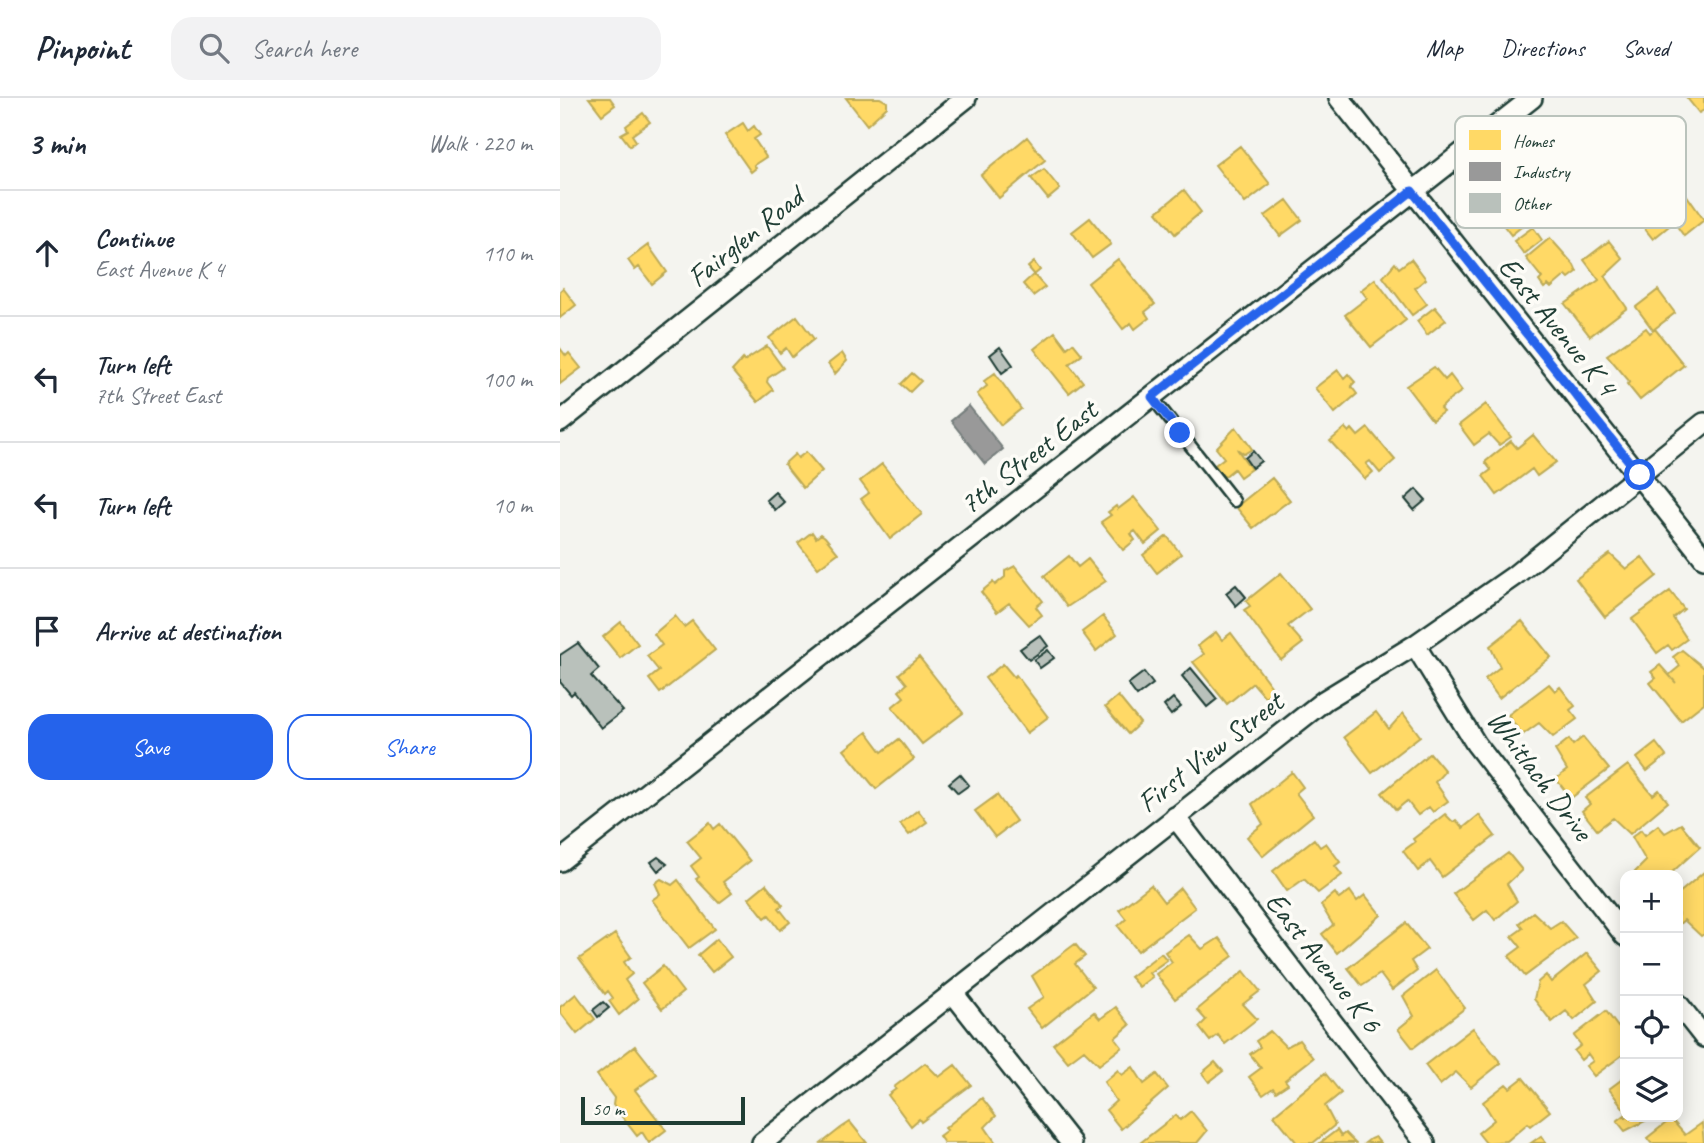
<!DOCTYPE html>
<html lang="en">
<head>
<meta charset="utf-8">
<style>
  body { margin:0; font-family:Caveat,sans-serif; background:#f2f2f3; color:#1f2937 }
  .controls { position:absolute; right:21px; bottom:21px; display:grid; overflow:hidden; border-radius:14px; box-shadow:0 4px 18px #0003 }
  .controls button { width:63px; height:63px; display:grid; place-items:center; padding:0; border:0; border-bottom:2px solid #e0e1e3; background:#fff; color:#1f2937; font:35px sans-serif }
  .scale { position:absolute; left:21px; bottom:18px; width:164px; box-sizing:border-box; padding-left:7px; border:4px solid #1f3d34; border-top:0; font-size:19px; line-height:24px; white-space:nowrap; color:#1f3d34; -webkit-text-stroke:5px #fdfcf7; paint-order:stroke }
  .stop { position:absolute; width:21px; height:21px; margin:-16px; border:5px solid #2563eb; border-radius:50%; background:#fff }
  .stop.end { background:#2563eb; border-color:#fff; box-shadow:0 2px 7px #0008 }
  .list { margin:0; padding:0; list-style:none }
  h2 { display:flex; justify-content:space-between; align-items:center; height:91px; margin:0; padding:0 28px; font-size:30px }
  h2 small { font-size:23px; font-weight:400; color:#747a83 }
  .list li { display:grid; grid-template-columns:46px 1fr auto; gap:21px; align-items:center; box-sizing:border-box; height:126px; padding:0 28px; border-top:2px solid #e0e1e3 }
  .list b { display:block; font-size:26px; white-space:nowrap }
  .list p { margin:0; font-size:23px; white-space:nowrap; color:#747a83 }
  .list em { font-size:23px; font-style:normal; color:#747a83 }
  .actions { display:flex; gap:14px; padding:21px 28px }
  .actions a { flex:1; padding:16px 0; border:2px solid #2563eb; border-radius:21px; text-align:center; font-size:24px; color:#2563eb }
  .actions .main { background:#2563eb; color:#fff }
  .icon { flex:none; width:38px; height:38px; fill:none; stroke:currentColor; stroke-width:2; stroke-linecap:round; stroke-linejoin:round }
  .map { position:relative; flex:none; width:1144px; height:1045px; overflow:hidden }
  header { display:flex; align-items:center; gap:42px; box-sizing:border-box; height:98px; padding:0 35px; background:#fff; border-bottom:2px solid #e0e1e3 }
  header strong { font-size:33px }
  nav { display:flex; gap:38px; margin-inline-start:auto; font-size:24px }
  .search { width:490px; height:63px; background:#f2f2f3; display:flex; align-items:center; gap:18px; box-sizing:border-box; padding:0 24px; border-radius:21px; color:#747a83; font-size:26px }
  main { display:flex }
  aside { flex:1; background:#fff }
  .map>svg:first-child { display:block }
  .homes { fill:#ffd966; stroke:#bcaa57; stroke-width:2 }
  .industry { fill:#999; stroke:#747d7b; stroke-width:2 }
  .building { fill:#b9c1bb; stroke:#1f3d34; stroke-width:2 }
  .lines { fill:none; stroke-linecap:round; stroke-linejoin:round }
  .service-casing { stroke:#1f3d34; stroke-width:15 }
  .minor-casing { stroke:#1f3d34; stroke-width:24 }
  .service { stroke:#fdfcf7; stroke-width:10 }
  .minor { stroke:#fdfcf7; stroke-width:19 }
  .route { stroke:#2563eb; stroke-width:9 }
  .labels { text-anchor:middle; stroke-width:7; stroke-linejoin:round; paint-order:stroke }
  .street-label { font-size:30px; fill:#1f3d34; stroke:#fdfcf7 }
  .key { fill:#fdfcf7; stroke:#bac3bc; stroke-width:2 }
  .key-label { font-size:19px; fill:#1f3d34 }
</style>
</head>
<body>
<header>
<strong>Pinpoint</strong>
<div class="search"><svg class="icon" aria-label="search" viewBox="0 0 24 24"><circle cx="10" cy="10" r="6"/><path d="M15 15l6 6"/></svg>Search here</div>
<nav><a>Map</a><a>Directions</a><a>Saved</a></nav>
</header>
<main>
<aside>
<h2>3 min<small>Walk · 220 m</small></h2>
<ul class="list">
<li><svg class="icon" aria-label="ahead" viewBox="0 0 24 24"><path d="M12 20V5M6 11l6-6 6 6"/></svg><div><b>Continue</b><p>East Avenue K 4</p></div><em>110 m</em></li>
<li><svg class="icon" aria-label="left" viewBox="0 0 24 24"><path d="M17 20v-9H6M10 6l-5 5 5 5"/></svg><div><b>Turn left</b><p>7th Street East</p></div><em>100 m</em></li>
<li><svg class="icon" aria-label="left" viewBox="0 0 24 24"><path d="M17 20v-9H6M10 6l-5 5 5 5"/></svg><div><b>Turn left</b></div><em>10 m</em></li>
<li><svg class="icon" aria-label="arrive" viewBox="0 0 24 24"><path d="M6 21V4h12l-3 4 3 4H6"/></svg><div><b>Arrive at destination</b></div></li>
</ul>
<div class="actions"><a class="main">Save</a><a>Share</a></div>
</aside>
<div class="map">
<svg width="1144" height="1045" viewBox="0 0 1144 1045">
  <rect width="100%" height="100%" fill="#f4f4ef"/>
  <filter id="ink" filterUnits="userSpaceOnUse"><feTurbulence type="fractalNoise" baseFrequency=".0143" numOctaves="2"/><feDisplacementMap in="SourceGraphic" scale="14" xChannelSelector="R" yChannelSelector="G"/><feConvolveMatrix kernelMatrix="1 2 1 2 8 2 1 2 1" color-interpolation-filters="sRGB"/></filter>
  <g filter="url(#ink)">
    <path class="homes" d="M29,0H50L55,7L42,17Z
      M286,0H320L327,4V9L307,27Z
      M1127,0H1144V12L1139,15Z
      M83,15L90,24L72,37L76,43L70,48L61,36L68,32L66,28Z
      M183,25L188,33L194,28L200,37L194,41L206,59L194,67L196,70L191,74L165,37Z
      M467,39L485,62L439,100L421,77Z
      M680,48L710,86L685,105L655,67Z
      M954,64L988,108L951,137L917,93Z
      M484,71L500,91L488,101L471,80Z
      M1104,85L1115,98L1123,92L1144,122L1124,138L1114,124L1093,141L1070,112Z
      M624,92L641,114L615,136L597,114Z
      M727,102L742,122L720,138L705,118Z
      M530,120L551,146L532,160L512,134Z
      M973,129L982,142L964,156L954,143Z
      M990,140L1014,167L1017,174L1009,180L1006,177L991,190L988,187L984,190L979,183L982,180L966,160Z
      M1049,143L1063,161L1045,178L1067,210L1030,238L1005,206L1039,182L1024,162Z
      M88,147L107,174L92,186L79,169L75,172L68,162Z
      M558,161L595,206L585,214L589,220L575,231L571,225L563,231L528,185Z
      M851,161L866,181L855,190L867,206L852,217L823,179L835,165L839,170Z
      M474,164L480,172L474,177L485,189L473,198L463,186L474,176L468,169Z
      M815,181L846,222L811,249L785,217L807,200L801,192Z
      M3,190L16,207L0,220V193Z
      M1098,192L1115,215L1093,232L1076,209Z
      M875,209L886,222L867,237L857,223Z
      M237,218L254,241L232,259L226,250L220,255L209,240Z
      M1086,230L1090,235L1095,231L1124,267L1080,302L1067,286L1070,284L1047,257Z
      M495,234L507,250L513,245L522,256L509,266L523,284L509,295L474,251Z
      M207,248L223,270L208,280L207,284L213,292L198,304L172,273L183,261L184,263Z
      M0,250L6,258L9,255L21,270L0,286Z
      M282,255L287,263L275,276L268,266Z
      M874,269L885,282L890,277L902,293L887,304L880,311L883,314L872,322L846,288Z
      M778,272L784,280L788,276L795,284L791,288L797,296L775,315L755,290Z
      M352,275L361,283L350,294L341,286Z
      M435,275L461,311L441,327L417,296L427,288L424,283Z
      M926,306L951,339L939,347L929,336L914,347L899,327Z
      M676,329L692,351L684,356L677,351L691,371L680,379L674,371L664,379L655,367L664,360L656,350Z
      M785,330L789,334L792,331L798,338L808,330L835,362L820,375L810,363L806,366L813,374L805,381L770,343Z
      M973,337L996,364L977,378L972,371L937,397L923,378L931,372L925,364L951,343L957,350Z
      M246,354L262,373L243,390L224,366L235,356L238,360Z
      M322,366L362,416L330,441L301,401L309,395L300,383Z
      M712,380L730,402L693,430L676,409Z
      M574,399L601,433L585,446L575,433L571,436L575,442L563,452L541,424L551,417L548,414L556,408L558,411Z
      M252,434L256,440L261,436L265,439L278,455L258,470L238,445Z
      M607,438L621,456L597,475L583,457Z
      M1050,456L1066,471L1082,459L1097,478L1045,519L1016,481Z
      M509,458L518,469L528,461L546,483L507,509L484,478Z
      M455,468L483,503L476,509L482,517L469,527L449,505L437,514L421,494L433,484L435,487L445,479V473Z
      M721,475L750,511L728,528L743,545L721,562L684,512L690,508L686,503Z
      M1110,493L1124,511L1113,520L1127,541L1112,552L1108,547L1097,555L1072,521Z
      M115,518L124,529L132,523L155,552L100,595L89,581L99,573L87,558L102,547L94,536Z
      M543,518L557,536L536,553L522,534Z
      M962,523L991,559L939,600L925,581L940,569L930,548Z
      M61,524L78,546L60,560L43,539Z
      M656,534L662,542L671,535L714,592L705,599L693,585L667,606L633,564L644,556L638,548Z
      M1122,552L1144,570V605L1121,623L1090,585L1096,580L1091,574L1100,567L1116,585L1109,577L1120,568L1113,559Z
      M359,559L403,615L362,646L332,609L344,599L339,593L347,586L339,576Z
      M443,566L454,579L456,577L488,619L467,635L425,580Z
      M989,586L995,593L1000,589L1015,608L1010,612L1017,621L993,639L979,625L962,637L948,617Z
      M558,598L580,625L568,636L545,609Z
      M816,614L829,631L843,615L860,638L812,675L784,639Z
      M307,634L322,654L339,641L354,661L316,691L284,652Z
      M1023,639L1049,671L1011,700L996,681L1007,672L995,652L1009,641L1013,647Z
      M1096,645L1106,658L1087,673L1077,660Z
      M870,655L885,673L875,684L888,703L873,714L869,709L858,717L847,703L836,712L822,695Z
      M1068,667L1093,697L1099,692L1108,704L1070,736L1053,720L1037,732L1022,713L1030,706L1025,700Z
      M732,674L743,689L736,695L753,717L703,758L687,739L703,726L692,706Z
      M437,697L456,723L435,739L415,713Z
      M358,712L367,724L349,737L340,726Z
      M885,716L893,724L896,722L903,730L919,717L935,738L882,779L870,763L858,773L843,753L855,744L853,741Z
      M150,725L154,731L160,726L190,763L163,784L172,795L159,805L136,781L139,779L131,768L141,760L127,743Z
      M1121,726L1140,749L1109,777H1072L1086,763L1072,739L1081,732L1085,737L1098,727L1105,735Z
      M754,741L760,749L766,745L780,764L775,768L782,777L758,795L744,781L727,793L713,773Z
      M948,755L962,772L947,786L957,803L935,822L927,812L914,822L893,796Z
      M1144,774V836L1141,838L1124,822L1118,827V796Z
      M101,781L112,787L118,782L155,831L129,850L92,802L100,796L95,785Z
      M206,786L223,807L219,810L230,824L220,832L209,817L205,820L189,800Z
      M591,787L604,804L620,790L635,810L578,853L558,828L566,821L559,812Z
      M790,793L797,803L805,797L821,817L777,855L762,836L773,827L761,807L775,795L779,801Z
      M973,814L990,830L1001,823L1016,840L965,878L949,858L961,849L952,838L963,830L959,825Z
      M846,825L867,851L851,863L857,873L832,892L820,876L802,888L788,870Z
      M55,836L71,859L64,864L72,876L65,882L78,901L59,917L49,903L53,900L48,893L45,896L19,861Z
      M629,837L642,851L659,840L673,858L615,901L596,876L612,864L605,854Z
      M157,841L171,859L152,874L138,857Z
      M515,846L525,858L515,866L533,889L482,930L467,911L484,899L472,878Z
      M601,855L607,862L589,875L592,879L579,889L570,879Z
      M1027,855L1042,873L1026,886L1037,903L1014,922L1006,913L992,924L974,901L978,884L986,877L991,884Z
      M103,868L123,894L102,911L82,885Z
      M876,872L905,910L853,950L838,931L854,918L843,898Z
      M684,873L700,893L683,906L697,921L665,946L658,937L650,943L639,929L646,922L637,912Z
      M16,896L35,921L17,936L0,914V909Z
      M556,909L570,927L555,940L562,949L539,967L524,952L508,964L493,946L534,914L540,921Z
      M1046,913L1058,929L1065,924V955L1034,978L1026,968L1033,963L1028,956L1021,962L1014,953L1021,947L1014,938Z
      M913,930L941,965L911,989L896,974L880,987L865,967Z
      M710,933L726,949L739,942L753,960L725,982L728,986L716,994L713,990L703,997L689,979L701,970L690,956L700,949L696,943Z
      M75,948L97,976L75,992L106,1032L89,1045L82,1034L77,1038L53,1007L54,1000L37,977Z
      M655,964L663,973L649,984L642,975Z
      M365,965L379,979L395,967L411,987L361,1024L359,1021L351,1028L328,997L336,991L334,989Z
      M573,969L584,986L597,976L608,990L561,1031L546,1012L556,1003L544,984L558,972L562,977Z
      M765,975L781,995L765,1008L775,1027L753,1045H737L714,1017Z
      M1065,979V1012L1049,991Z
      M963,980L990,1013L971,1028L968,1025L947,1043L926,1045L918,1035L934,1022L923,1004L946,986L950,990Z
      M422,1000L436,1018L425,1029L436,1045H384L379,1038L387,1032L385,1030Z
      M631,1013L647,1033L637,1045H580L616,1017L620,1022Z
      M1065,1017V1019H1093L1065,1033L1057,1023Z
      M1111,1021L1125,1037L1142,1025L1144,1045H1091L1087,1040Z
      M290,1024L307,1045H262L281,1030Z
      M777,1032L781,1038L785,1035L795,1045H760Z
      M981,1038L986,1045H971Z
      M815,1039L820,1045H805L810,1041Z"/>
    <path class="industry" d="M409,308L443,351L425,366L391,323Z"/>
    <path class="building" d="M440,249L453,267L442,275L430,257Z
      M693,353L701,363L692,370L685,360Z
      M856,391L866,402L854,412L845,401Z
      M215,394L224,404L215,412L206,402Z
      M676,487L686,499L676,508L666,495Z
      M480,537L488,548L469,562L460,551Z
      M18,545L39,571L31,578L63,613L41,630L14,594L11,597L0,584V557Z
      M488,552L494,560L480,570L474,562Z
      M631,570L657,601L647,609L622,578Z
      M584,574L593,586L577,598L568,586Z
      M613,600L621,609L611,617L604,608Z
      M400,676L409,687L398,695L389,685Z
      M98,759L107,766L98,773L91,764Z
      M43,904L49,910L38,919L33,912Z"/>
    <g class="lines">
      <defs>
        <path id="service" d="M592,299L674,403"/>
        <path id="minor" d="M779,0L1144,460
          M0,324L406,0
          M855,547L916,646L1065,838
          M615,719L865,1045
          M0,763L972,0
          M393,895L511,1045
          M1118,906L1144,939
          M202,1045L765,602L855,547L954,478L1144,325"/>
      </defs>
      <use href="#service" class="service-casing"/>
      <use href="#minor" class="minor-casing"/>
      <use href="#service" class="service"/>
      <use href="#minor" class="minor"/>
    </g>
  </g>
  <g class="lines" filter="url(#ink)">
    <path class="route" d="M620,335L592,299L852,93L1080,377"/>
  </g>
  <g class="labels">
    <g class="street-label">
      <text transform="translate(185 139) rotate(-39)" y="10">Fairglen Road</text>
      <text transform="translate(998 228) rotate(51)" y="10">East Avenue K 4</text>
      <text transform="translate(468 359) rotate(-38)" y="10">7th Street East</text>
      <text transform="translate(650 654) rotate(-38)" y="10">First View Street</text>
      <text transform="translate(980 677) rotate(53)" y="10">Whitlach Drive</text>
      <text transform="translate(764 864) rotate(52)" y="10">East Avenue K 6</text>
    </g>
  </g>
  <rect x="895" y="18" width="231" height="112" rx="10" class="key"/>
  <rect x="909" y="32" width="32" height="20" fill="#ffd966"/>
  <rect x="909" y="64" width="32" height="19" fill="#999"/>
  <rect x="909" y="95" width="32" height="20" fill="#b9c1bb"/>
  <g class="key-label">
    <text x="953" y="49">Homes</text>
    <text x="953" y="80">Industry</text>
    <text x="953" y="112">Other</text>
  </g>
</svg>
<div class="controls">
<button>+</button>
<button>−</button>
<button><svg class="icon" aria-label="locate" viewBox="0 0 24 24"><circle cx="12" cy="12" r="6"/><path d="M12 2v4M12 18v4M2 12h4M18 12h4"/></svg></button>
<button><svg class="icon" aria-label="layers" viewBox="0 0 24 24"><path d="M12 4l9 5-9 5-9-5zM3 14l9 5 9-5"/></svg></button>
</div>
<div class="scale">50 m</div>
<div class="stop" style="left:1080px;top:377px"></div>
<div class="stop end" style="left:620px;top:335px"></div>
</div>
</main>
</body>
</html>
